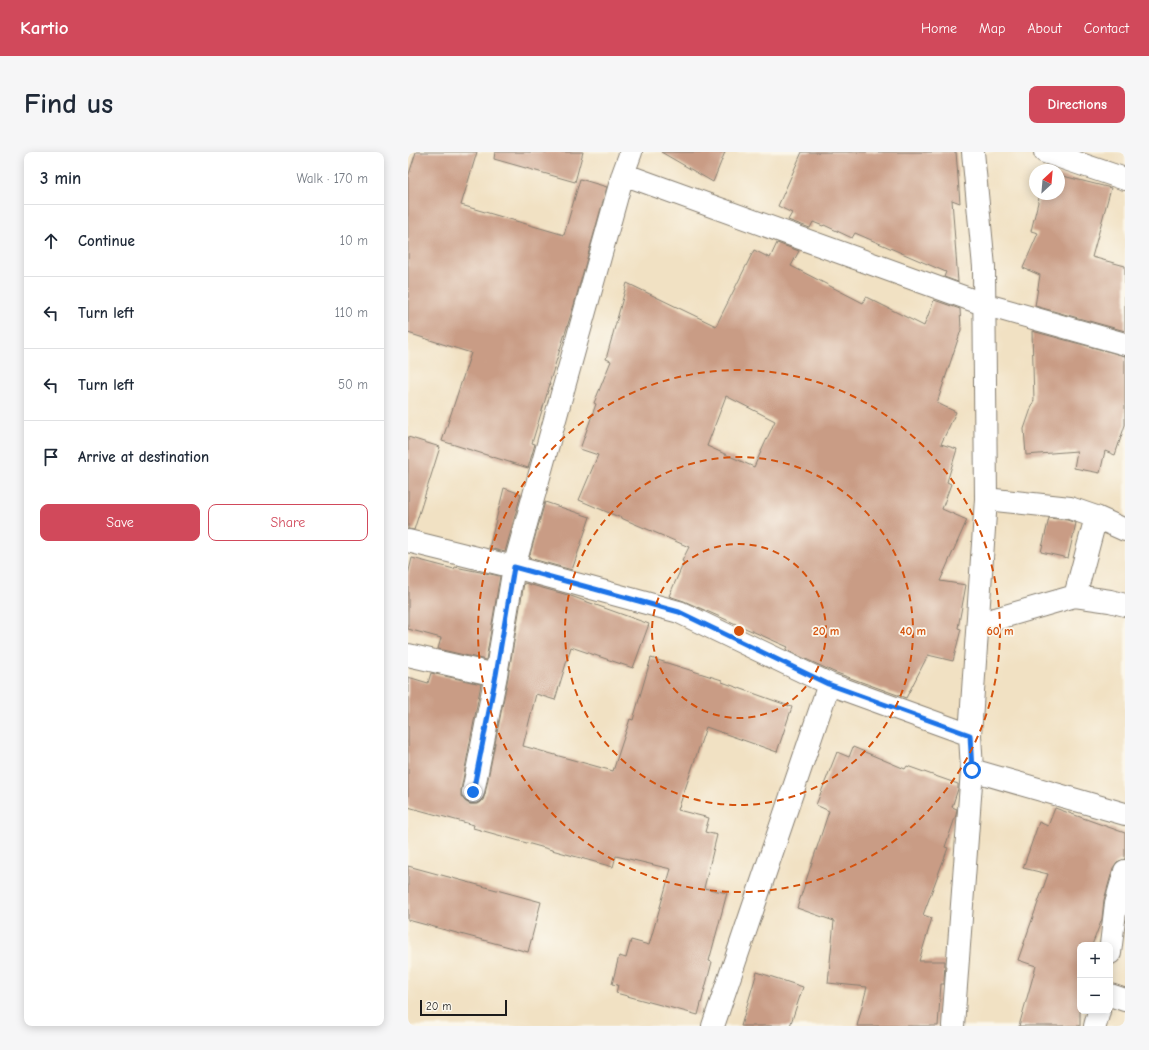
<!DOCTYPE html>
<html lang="en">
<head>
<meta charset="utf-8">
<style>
  body { margin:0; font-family:"Comic Neue",sans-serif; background:#f6f6f7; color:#1f2937 }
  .controls { position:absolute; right:12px; bottom:12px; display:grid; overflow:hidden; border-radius:8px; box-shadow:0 2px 10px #0003 }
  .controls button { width:36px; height:36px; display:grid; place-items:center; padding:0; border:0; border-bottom:1px solid #e0e1e3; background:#fff; color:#1f2937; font:20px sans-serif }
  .compass { position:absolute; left:621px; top:12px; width:36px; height:36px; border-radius:50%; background:#fff; box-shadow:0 2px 10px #0003; rotate:26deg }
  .scale { position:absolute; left:12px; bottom:10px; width:87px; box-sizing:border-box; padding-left:4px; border:2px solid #1c1c1c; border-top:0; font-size:11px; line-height:14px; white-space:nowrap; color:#1c1c1c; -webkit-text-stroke:3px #fbf7ec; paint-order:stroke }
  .stop { position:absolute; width:12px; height:12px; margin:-9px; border:3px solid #1a73e8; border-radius:50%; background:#fff }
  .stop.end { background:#1a73e8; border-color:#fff; box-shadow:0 1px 4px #0008 }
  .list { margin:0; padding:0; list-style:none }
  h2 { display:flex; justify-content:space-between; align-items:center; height:52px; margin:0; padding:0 16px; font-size:17px }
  h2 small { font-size:13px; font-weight:400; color:#747a83 }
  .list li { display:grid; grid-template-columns:26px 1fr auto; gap:12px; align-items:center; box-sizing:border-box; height:72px; padding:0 16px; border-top:1px solid #e0e1e3 }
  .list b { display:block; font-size:15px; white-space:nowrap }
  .list em { font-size:13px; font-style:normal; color:#747a83 }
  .actions { display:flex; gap:8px; padding:12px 16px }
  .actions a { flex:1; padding:9px 0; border:1px solid #d1495b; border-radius:8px; text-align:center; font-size:14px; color:#d1495b }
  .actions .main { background:#d1495b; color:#fff }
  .icon { flex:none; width:22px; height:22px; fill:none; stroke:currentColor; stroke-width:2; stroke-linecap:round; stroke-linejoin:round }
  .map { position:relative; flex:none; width:717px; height:874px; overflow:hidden; border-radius:8px }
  header { display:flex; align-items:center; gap:24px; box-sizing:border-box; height:56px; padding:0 20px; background:#d1495b; color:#fff }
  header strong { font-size:19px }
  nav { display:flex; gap:22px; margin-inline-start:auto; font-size:14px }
  .intro { display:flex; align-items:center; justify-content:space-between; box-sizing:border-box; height:96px; padding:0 24px }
  h1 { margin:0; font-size:28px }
  .button { padding:10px 18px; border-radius:8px; background:#d1495b; color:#fff; font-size:14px; font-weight:700 }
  main { display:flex; gap:24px; padding:0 24px }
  aside { flex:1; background:#fff; border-radius:8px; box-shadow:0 2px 10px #0003 }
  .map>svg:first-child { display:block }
  .building { fill:#c99c85; fill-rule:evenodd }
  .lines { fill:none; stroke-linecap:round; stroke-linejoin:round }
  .minor-casing { stroke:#867e70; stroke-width:24 }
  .minor { stroke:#fff; stroke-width:22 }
  .route { stroke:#1a73e8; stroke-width:5 }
  .ring { fill:none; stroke:#d4530e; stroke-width:2; stroke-dasharray:7 5 }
  .centre { fill:#d4530e; stroke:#fbf7ec; stroke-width:2 }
  .ring-label { font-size:12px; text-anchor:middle; font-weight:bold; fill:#d4530e; stroke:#fbf7ec; stroke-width:3.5; stroke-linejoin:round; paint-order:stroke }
</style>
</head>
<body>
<header>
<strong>Kartio</strong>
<nav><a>Home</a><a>Map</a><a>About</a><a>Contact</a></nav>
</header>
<div class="intro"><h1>Find us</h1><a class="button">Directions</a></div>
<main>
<aside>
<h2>3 min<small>Walk · 170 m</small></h2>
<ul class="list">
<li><svg class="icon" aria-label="ahead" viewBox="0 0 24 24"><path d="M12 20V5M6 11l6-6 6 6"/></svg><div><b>Continue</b></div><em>10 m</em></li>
<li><svg class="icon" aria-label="left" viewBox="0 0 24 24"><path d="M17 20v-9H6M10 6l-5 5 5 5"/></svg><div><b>Turn left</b></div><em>110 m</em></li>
<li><svg class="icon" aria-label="left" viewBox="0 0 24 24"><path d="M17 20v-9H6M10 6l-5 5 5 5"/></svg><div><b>Turn left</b></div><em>50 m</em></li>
<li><svg class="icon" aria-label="arrive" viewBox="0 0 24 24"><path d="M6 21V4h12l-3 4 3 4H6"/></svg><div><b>Arrive at destination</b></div></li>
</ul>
<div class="actions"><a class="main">Save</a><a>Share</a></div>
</aside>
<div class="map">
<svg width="717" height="874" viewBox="0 0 717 874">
  <rect width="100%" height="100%" fill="#fbf7ec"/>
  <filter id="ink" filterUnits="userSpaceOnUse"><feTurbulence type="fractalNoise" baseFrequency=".025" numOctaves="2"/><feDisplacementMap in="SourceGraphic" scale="8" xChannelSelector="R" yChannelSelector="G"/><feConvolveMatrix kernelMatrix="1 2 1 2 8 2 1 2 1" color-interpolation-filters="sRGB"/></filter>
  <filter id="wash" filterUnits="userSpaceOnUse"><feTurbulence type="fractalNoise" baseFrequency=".012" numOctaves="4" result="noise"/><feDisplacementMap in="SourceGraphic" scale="16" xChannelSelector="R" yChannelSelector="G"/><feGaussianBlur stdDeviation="0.9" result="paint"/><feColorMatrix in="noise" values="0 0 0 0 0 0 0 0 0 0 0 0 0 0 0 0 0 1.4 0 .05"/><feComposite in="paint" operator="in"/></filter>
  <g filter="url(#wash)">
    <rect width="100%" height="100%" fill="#f1e1c3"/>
    <g id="blocks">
      <path class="building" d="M8,0H69L53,53L156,83L172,27L199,35L166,153L141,232H142L124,291L127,292L120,316L34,289L63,201L0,181V25Z
        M87,0H175L167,30L86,7Z
        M253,0H317L305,30Z
        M394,0H548L552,51L544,48L550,130L536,125L538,120L447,81L444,86L416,73L415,74L405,70L402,76L380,68L384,61L370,54Z
        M651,23L703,36L684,105L717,114V179L627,154L632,123L615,116L630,81L623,79L632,42H651Z
        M369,91L391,99L383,114L455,151L458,145L516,174L526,148L552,157L553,178L529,251L548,260L533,292L549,297L539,330L543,332L534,357L559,368L532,429L558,433L550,476L553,477L545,509L520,503L498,546L426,520L378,498L380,495L276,449L261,444L276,410L274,409L281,395L171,348L190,303L172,297L188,252L186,251L203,209L198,207L219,131L308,174L346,98L362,106ZM318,244L367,269L346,315L299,294Z
        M624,179L717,204V273L707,303L697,299L692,321L666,316L669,299L618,303L616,277L626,248Z
        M0,285L32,295L6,378L0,377Z
        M96,336L113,342L97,400L81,396Z
        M137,350L182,365L164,418L121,406Z
        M641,366L659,368L668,371L660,406L633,400Z
        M4,406L46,417L47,415L92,424L78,508L30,497L33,486L0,477V423Z
        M116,431L160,443L241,472L225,516L163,495L147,548L128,542L115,594L205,619L222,567L225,568L243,506L314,528V530L384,555L369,600L298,575L270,658L301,666L297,680L309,683L296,736L319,741L301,809L304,810L290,863L208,841L210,833L204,832L211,804L218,806L223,788L241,793L263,717L208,704L205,715L65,676L66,673L0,655V525L20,531L23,521L73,532L53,638V644L57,649L62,652H69L75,648L77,642L100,525Z
        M445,595L497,617L499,614L550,632V637L544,655L549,657L548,663L537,695L540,696L515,763L524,766L511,809H537L536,832H533L530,874H449L459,835L420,831L426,769L389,756L421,659L408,653L429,600L441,605Z
        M647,656L717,681V707L709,710L705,716L696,748L694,767L684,793H672V874H611L628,814L610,808L640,722L615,716L631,670L640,674Z
        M0,714L133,750L120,800L0,768Z
        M349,820L395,835L382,874H333Z"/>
    </g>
  </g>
  <g filter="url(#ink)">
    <use href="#blocks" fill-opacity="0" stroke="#867e70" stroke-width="1"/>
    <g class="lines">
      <defs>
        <path id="minor" d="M637,0L717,27
          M215,22L575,152L717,192
          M578,347L662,356L688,365L717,378
          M0,389L106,415L271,460L421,532L562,583
          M667,444L688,365
          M570,472L667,444L702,449L717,453
          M0,503L88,523
          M564,618L717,662
          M65,640L88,523L106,415L215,22L223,0
          M702,801L708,751L717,719
          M702,843L717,848
          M305,874L421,532
          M545,874L564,618L562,583L578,347L576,115L565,0
          M687,874L691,859"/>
      </defs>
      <use href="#minor" class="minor-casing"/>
      <use href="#minor" class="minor"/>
    </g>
  </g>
  <g class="lines" filter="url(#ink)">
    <path class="route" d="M65,640L88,523L106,415L271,460L420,532L562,583L564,618"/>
  </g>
  <g class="ring">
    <circle cx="331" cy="479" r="87"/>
    <circle cx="331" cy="479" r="174"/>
    <circle cx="331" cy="479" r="261"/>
  </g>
  <circle cx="331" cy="479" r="6" class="centre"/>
  <g class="ring-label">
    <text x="418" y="483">20 m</text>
    <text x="505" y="483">40 m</text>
    <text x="592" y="483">60 m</text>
  </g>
</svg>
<div class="controls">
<button>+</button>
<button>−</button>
</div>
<svg class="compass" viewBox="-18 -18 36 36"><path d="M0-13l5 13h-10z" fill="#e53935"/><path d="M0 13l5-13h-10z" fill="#747a83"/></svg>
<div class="scale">20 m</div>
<div class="stop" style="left:564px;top:618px"></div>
<div class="stop end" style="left:65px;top:640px"></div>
</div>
</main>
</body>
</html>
